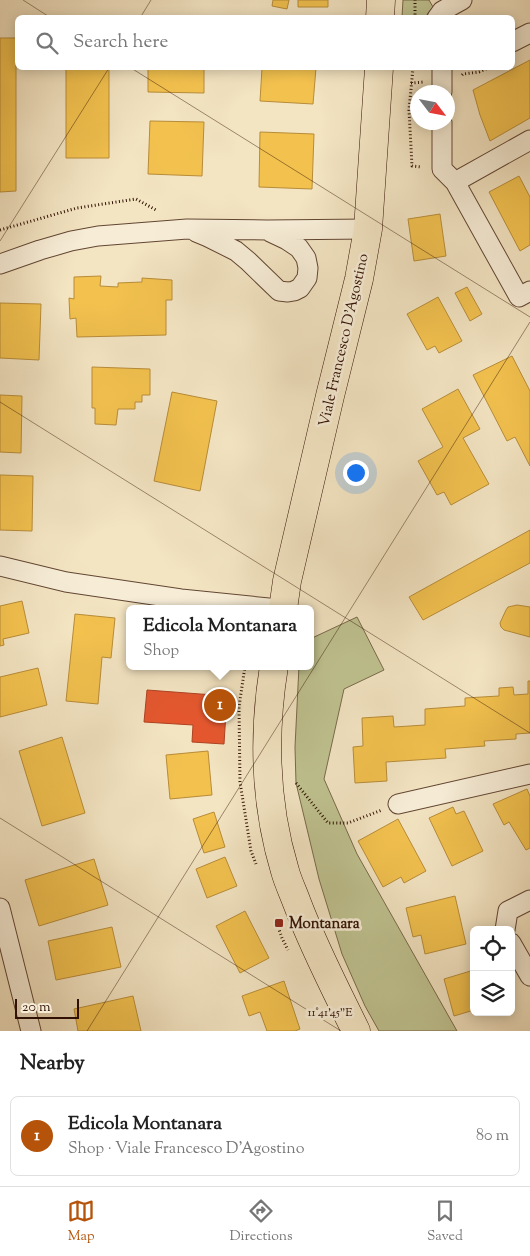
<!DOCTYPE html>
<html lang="en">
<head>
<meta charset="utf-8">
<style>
  body { margin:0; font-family:"Sorts Mill Goudy",serif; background:#f2f2f2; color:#222 }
  .controls { position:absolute; right:15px; bottom:15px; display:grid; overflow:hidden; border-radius:8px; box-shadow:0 2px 12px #0003 }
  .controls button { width:45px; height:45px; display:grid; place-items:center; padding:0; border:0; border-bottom:1px solid #e0e0e0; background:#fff; color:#222; font:25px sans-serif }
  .compass { position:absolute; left:410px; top:85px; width:45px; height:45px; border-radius:50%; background:#fff; box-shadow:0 2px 12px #0003; rotate:122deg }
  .scale { position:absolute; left:15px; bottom:12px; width:64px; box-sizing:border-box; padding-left:5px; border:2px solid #311103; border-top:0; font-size:14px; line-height:18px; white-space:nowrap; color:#311103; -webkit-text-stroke:4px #f7edd7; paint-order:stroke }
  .you { position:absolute; left:355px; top:472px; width:18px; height:18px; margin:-12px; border:4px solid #fff; border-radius:50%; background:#1a73e8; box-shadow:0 0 0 8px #1a73e833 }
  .badge { display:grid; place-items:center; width:32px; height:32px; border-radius:50%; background:#b45309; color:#fff; font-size:16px; font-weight:700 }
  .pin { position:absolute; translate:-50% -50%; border:2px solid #fff; box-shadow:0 1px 5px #0006 }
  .popup { position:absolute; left:126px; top:605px; width:188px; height:65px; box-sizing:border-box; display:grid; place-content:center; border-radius:8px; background:#fff; filter:drop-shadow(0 1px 4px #0005); font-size:16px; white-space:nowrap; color:#767676 }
  .popup b { font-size:19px; color:#222 }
  .popup::after { content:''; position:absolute; left:50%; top:100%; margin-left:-10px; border:10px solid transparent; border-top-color:#fff }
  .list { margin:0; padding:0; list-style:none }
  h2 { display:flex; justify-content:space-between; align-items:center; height:65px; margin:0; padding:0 20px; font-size:21px }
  h2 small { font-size:16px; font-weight:400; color:#767676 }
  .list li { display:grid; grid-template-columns:32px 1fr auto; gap:15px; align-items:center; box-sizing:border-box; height:80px; margin:0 10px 10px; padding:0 10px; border:1px solid #e0e0e0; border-radius:8px }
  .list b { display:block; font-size:19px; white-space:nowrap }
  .list p { margin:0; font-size:16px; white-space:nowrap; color:#767676 }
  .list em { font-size:16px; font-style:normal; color:#767676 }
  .icon { flex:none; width:28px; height:28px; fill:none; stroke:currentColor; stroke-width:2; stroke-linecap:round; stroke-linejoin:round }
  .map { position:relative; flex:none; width:530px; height:1031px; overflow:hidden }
  .search { position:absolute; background:#fff; box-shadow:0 2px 12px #0003; left:15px; right:15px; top:15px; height:55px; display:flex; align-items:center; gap:12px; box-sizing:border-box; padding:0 18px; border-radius:8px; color:#767676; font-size:19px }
  .sheet { height:155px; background:#fff }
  nav { display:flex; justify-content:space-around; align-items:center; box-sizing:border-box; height:70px; border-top:1px solid #e0e0e0; background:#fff; font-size:14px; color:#767676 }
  nav a { display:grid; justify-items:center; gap:2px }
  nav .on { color:#b45309 }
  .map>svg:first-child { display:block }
  .green { fill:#bfc290; stroke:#786a4a }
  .homes { fill:#f2c14e; stroke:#b88c38 }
  .shops { fill:#e4572e; stroke:#ae4221 }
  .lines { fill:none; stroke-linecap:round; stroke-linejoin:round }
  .street-casing { stroke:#624633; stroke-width:21 }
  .primary-casing { stroke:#311103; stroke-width:29 }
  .path { stroke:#311103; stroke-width:3; stroke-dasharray:1 2.5; stroke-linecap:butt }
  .street { stroke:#f7edd7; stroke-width:19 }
  .primary { stroke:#f3e4c2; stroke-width:28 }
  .ticks { fill:none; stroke:#311103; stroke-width:1; stroke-opacity:0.45 }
  .poi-dot { fill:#8f2418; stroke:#f7edd7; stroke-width:2 }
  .labels { text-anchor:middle; stroke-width:5; stroke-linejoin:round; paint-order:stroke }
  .street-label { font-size:15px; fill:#311103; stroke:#f7edd7 }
  .poi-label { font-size:15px; font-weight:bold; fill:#311103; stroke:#f7edd7; text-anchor:start }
  .ticks-label { font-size:12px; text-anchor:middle; fill:#311103; stroke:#f7edd7; stroke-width:5; stroke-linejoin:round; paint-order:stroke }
</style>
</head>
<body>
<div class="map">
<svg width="530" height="1031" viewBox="0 0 530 1031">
  <rect width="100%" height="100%" fill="#f3e4c2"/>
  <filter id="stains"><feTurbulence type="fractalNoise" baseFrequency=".004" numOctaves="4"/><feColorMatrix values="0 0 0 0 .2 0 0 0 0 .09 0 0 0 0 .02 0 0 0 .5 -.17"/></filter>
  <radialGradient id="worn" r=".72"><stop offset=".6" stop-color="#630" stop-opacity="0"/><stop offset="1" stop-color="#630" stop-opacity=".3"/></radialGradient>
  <path class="green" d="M403,0H429L433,7L428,13L426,17H402Z
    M357,617L384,670L344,689L324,779L357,854L457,1031H379L365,1006L342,954L319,879L296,783L295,747L299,666H310V639Z"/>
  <path class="homes" d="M273,0H289L287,9L272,6Z
    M298,0H328V7H298Z
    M0,38H16V191L0,192Z
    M530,60V118L490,141L480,115L473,90Z
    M66,68H109V158H66Z
    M148,68H204V93L148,92Z
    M262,68H316L313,104L260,101Z
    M150,121L204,122L202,176L148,174Z
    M260,132L314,134L312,189L259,187Z
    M519,176L530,197V245L520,251L489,192Z
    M440,214L446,256L414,261L408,219Z
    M101,276L100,286L118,287V283L142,282V278L172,280V300H166V335L77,337L76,318L70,319L69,298L74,299V277Z
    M467,287L482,314L470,321L455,293Z
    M438,297L462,341L439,353L435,346L427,350L407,314Z
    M0,303L41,304L39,360L0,358Z
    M512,356L530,391V466L515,437L507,441L473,375Z
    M92,367L150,369V395H142V402H135V409H118L116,425L95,424V408H92Z
    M458,389L480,429L463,438L489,484L451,505L444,492L437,495L418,461L443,447L422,409Z
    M172,392L217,401L200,491L154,481Z
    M0,395L22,396L21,453L0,452Z
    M0,475L33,476L32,531L0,530Z
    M530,530V563L423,620L409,597Z
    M22,601L29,633L3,639L4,645L0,646V606Z
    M517,605L530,607V637L504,630L501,627L500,623L506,610L508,607Z
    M75,614L115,618L111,658L102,657L98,704L66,701Z
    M38,668L47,705L0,717V677Z
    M528,681H530V733L516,734V739L484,741L485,746L445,749L446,758L386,762L387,781L355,783L353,747L363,746L362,718L393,716L394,727L425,725V709L465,706V698L499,696V688L513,687L514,695L528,694Z
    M62,737L85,813L42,826L19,751Z
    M208,751L212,795L170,799L166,755Z
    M527,789L530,796V848L526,850L509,822L504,825L493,804Z
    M453,807L456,814L464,811L483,851L452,866L429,818Z
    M214,812L225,847L204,853L193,819Z
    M398,819L426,871L404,883L401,877L383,887L358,841Z
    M225,857L237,886L207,898L196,869Z
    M94,859L108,905L39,926L25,880Z
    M455,896L466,944L425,954L421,935L413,937L406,908Z
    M245,911L269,958L240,973L216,926Z
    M112,927L121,967L56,980L48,941Z
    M474,970V1010L454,1016L444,979Z
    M284,981L300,1029L295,1031H267L260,1012L249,1016L242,996Z
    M133,996L141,1031H78L74,1009Z"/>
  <path class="shops" d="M147,690L227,696L224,744L192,742L193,725L144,722Z"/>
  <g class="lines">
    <defs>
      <path id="street" d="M437,18L442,11L462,0
        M512,42L530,33
        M442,68V92
        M442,122V169L455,182
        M530,140L455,182L519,297L530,291
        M196,232L208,237L236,251L248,261L279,291L288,292L294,291L300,288L307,278L308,268L306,258L299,248L287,240L270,232
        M0,264L40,250L71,241L98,236L187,229L267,230L368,229
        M0,566L66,582L181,599L279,609
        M398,804L530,774
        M0,908L31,1031
        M505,930L508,911L530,900
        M511,943L530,976"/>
      <path id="primary" d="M380,18L381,0
        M283,609L287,581L330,396L359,279L368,229L379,68
        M274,666C263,734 265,805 285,871C288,882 293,892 297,903C314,948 335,988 356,1031"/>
    </defs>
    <use href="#street" class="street-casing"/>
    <use href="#primary" class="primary-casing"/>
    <path class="path" d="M415,18V0
      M413,68L409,110L412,166L422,167
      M462,75L463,74L479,72L488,68
      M411,83L424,82
      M0,230L77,208L136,199L156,210
      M245,666L239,707L240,782L251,851L256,864
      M296,783L328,823H348L382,810
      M277,924L282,938L288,950"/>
    <use href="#street" class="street"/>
    <use href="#primary" class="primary"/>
  </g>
  <path class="ticks" d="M23,0L51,18M140,18L151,0M131,68L530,317M0,241L109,68M0,402L530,733M0,818L341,1031M87,1031L530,322"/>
  <rect class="poi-dot" x="274" y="918" width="10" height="10" rx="2.5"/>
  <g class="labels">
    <g class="street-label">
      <text transform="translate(343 340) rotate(-77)" y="5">Viale Francesco D'Agostino</text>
    </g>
    <g class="poi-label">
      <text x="289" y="928">Montanara</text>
    </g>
  </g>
  <g class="ticks-label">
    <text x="330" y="1016">11°41'45"E</text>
  </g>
  <rect width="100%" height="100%" filter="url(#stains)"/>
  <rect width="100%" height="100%" fill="url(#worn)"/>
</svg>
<div class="controls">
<button><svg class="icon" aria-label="locate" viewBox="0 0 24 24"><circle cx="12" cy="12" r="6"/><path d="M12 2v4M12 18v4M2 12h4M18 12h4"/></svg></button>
<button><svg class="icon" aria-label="layers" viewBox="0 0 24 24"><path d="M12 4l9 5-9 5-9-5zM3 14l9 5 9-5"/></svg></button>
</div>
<svg class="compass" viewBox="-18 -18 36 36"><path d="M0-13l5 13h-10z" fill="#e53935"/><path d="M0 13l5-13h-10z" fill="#767676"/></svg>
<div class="scale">20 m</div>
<div class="you"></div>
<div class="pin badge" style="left:220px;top:705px">1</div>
<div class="popup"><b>Edicola Montanara</b>Shop</div>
<div class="search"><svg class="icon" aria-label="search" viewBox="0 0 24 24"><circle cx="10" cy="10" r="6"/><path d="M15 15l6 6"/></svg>Search here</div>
</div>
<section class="sheet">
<h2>Nearby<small></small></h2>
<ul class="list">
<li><span class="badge">1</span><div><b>Edicola Montanara</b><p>Shop · Viale Francesco D'Agostino</p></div><em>80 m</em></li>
</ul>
</section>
<nav>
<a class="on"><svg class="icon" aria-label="map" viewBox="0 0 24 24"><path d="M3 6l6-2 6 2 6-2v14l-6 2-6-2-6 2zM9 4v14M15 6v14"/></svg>Map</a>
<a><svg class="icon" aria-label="directions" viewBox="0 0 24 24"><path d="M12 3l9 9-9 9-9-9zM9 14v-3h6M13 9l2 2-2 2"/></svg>Directions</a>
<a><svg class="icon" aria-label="saved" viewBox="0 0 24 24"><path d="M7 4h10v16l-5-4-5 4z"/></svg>Saved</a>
</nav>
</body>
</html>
